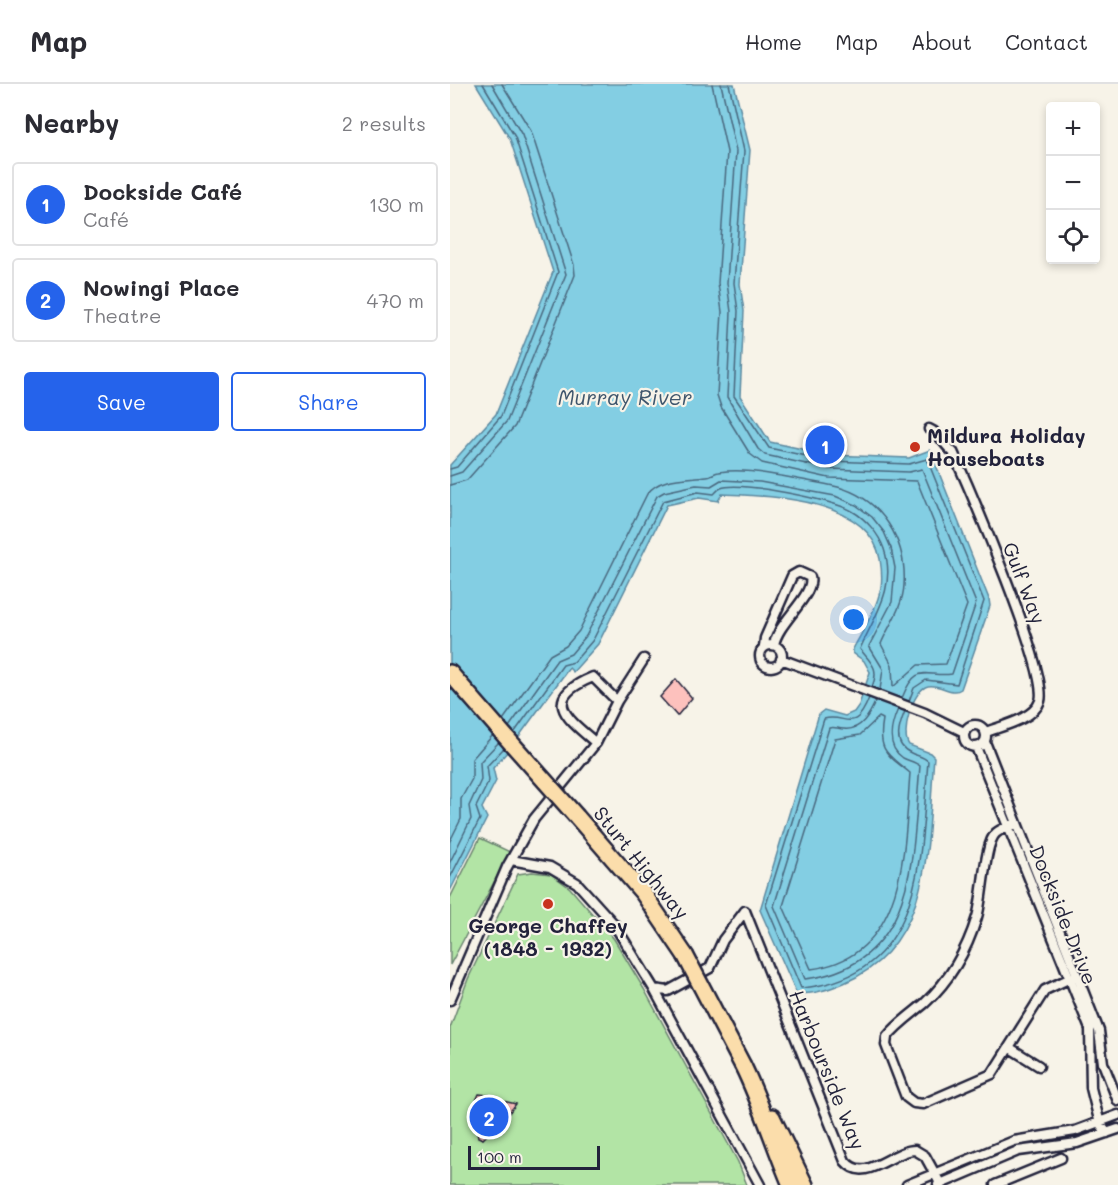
<!DOCTYPE html>
<html lang="en">
<head>
<meta charset="utf-8">
<style>
  body { margin:0; font-family:Mali,sans-serif; background:#f7f7f7; color:#2b2b33 }
  .controls { position:absolute; right:18px; top:18px; display:grid; overflow:hidden; border-radius:6px; box-shadow:0 3px 9px #0003 }
  .controls button { width:54px; height:54px; display:grid; place-items:center; padding:0; border:0; border-bottom:2px solid #e1e1e2; background:#fff; color:#2b2b33; font:30px sans-serif }
  .scale { position:absolute; left:18px; bottom:15px; width:132px; box-sizing:border-box; padding-left:6px; border:3px solid #22223b; border-top:0; font-size:16px; line-height:21px; white-space:nowrap; color:#22223b; -webkit-text-stroke:4px #f7f3e8; paint-order:stroke }
  .you { position:absolute; left:404px; top:536px; width:21px; height:21px; margin:-15px; border:4px solid #fff; border-radius:50%; background:#1a73e8; box-shadow:0 0 0 9px #1a73e833 }
  .badge { display:grid; place-items:center; width:39px; height:39px; border-radius:50%; background:#2563eb; color:#fff; font-size:20px; font-weight:700 }
  .pin { position:absolute; translate:-50% -50%; border:3px solid #fff; box-shadow:0 2px 6px #0006 }
  .list { margin:0; padding:0; list-style:none }
  h2 { display:flex; justify-content:space-between; align-items:center; height:78px; margin:0; padding:0 24px; font-size:26px }
  h2 small { font-size:20px; font-weight:400; color:#7c7c81 }
  .list li { display:grid; grid-template-columns:39px 1fr auto; gap:18px; align-items:center; box-sizing:border-box; height:84px; margin:0 12px 12px; padding:0 12px; border:2px solid #e1e1e2; border-radius:6px }
  .list b { display:block; font-size:22px; white-space:nowrap }
  .list p { margin:0; font-size:20px; white-space:nowrap; color:#7c7c81 }
  .list em { font-size:20px; font-style:normal; color:#7c7c81 }
  .actions { display:flex; gap:12px; padding:18px 24px }
  .actions a { flex:1; padding:14px 0; border:2px solid #2563eb; border-radius:6px; text-align:center; font-size:21px; color:#2563eb }
  .actions .main { background:#2563eb; color:#fff }
  .icon { flex:none; width:33px; height:33px; fill:none; stroke:currentColor; stroke-width:2; stroke-linecap:round; stroke-linejoin:round }
  .map { position:relative; flex:none; width:668px; height:1101px; overflow:hidden }
  header { display:flex; align-items:center; gap:36px; box-sizing:border-box; height:84px; padding:0 30px; background:#fff; border-bottom:2px solid #e1e1e2 }
  header strong { font-size:28px }
  nav { display:flex; gap:33px; margin-inline-start:auto; font-size:21px }
  main { display:flex }
  aside { flex:1; background:#fff }
  .map>svg:first-child { display:block }
  .green { fill:#b2e4a5; stroke:#6a8370; stroke-width:1.5 }
  .water { fill:#83cee3; stroke:#5c89a0; stroke-width:1.5 }
  .lines { fill:none; stroke-linecap:round; stroke-linejoin:round }
  .shore { stroke:#49677e; stroke-width:1.5 }
  .building { fill:#fdc1bd; stroke:#22223b; stroke-width:1.5 }
  .street-casing { stroke:#22223b; stroke-width:13 }
  .highway-casing { stroke:#22223b; stroke-width:20 }
  .street { stroke:#f7f3e8; stroke-width:8 }
  .highway { stroke:#fbddab; stroke-width:15 }
  .highway-bridge-casing { stroke:#22223b; stroke-width:20; stroke-linecap:butt }
  .highway-bridge { stroke:#fbddab; stroke-width:15 }
  .poi-dot { fill:#c8321e; stroke:#f7f3e8; stroke-width:2 }
  .labels { text-anchor:middle; stroke-width:4.5; stroke-linejoin:round; paint-order:stroke }
  .poi-label { font-size:20px; font-weight:bold; fill:#22223b; stroke:#f7f3e8; text-anchor:start }
  .street-label { font-size:20px; fill:#22223b; stroke:#f7f3e8 }
  .water-label { font-size:21px; font-style:italic; fill:#3f566d; stroke:#f7f3e8 }
</style>
</head>
<body>
<header>
<strong>Map</strong>
<nav><a>Home</a><a>Map</a><a>About</a><a>Contact</a></nav>
</header>
<main>
<aside>
<h2>Nearby<small>2 results</small></h2>
<ul class="list">
<li><span class="badge">1</span><div><b>Dockside Café</b><p>Café</p></div><em>130 m</em></li>
<li><span class="badge">2</span><div><b>Nowingi Place</b><p>Theatre</p></div><em>470 m</em></li>
</ul>
<div class="actions"><a class="main">Save</a><a>Share</a></div>
</aside>
<div class="map">
<svg width="668" height="1101" viewBox="0 0 668 1101">
  <rect width="100%" height="100%" fill="#f7f3e8"/>
  <filter id="ink" filterUnits="userSpaceOnUse"><feTurbulence type="fractalNoise" baseFrequency=".0167" numOctaves="2"/><feDisplacementMap in="SourceGraphic" scale="12" xChannelSelector="R" yChannelSelector="G"/><feConvolveMatrix kernelMatrix="1 2 1 2 8 2 1 2 1" color-interpolation-filters="sRGB"/></filter>
  <g filter="url(#ink)">
    <path class="green" d="M30,754L60,768L0,881V814Z
      M82,788L101,790L120,804L164,855L194,905L288,1078L297,1101H0V944L18,895L68,790Z"/>
    <path class="water" d="M26,0H284L300,66L290,200L294,227L290,312L320,358L380,371L459,374L480,366L539,515L540,522L511,605C501,612 490,599 478,602C463,605 450,649 459,661L480,669L484,673C477,755 485,861 394,899C382,904 359,913 346,908L310,826L369,630L374,626L395,632L404,628L409,621L420,588L414,577L403,569V565C412,548 424,530 429,511C433,500 432,487 430,475C419,414 321,412 272,410L268,417L249,414L217,421L148,560L123,588L119,584L59,666L43,684L46,697L32,724L37,734L0,807V381L46,330L103,188L60,55Z"/>
    <g class="lines">
      <path class="shore" d="M271,0L286,67L277,199L281,228L277,313L308,365L315,371L379,385L459,388L472,385L526,519L502,590C476,594 467,577 452,614
        M279,0L294,67L284,199L288,227L284,312L319,364L380,377L459,380L477,375L534,517L507,600L476,596L464,604L459,617
        M0,385L7,383L51,332L108,188L65,53L33,0
        M0,392L12,388L57,337L116,190L72,51L42,0
        M0,401L17,396L65,342L125,191L124,181L81,47L52,0
        M419,614C404,652 396,629 374,635L316,821L351,904C476,893 470,771 478,677C473,672 467,672 461,669C442,661 449,642 455,627
        M426,616C420,630 411,647 394,645C387,645 385,642 379,644L324,822L355,895C469,881 462,769 470,682C465,678 459,677 453,674C435,662 441,641 448,625
        M429,633L433,635C427,669 439,671 460,689C454,763 458,873 361,885L333,822L385,655L410,651Z
        M53,636L100,571L116,562L129,547L197,410C210,392 237,395 257,392C261,392 265,388 269,388C293,384 319,390 342,394C357,397 373,399 388,403C432,415 457,457 454,501C453,523 439,541 431,560L442,581L443,603L468,581L496,580L517,521L467,397L379,394L312,379L300,370L271,323L267,311L272,228L268,199L277,68L262,0
        M59,643L107,576L121,570L136,552L207,412L214,408L246,401L261,402L271,396L310,398L385,412L406,421L422,433L434,448L441,464L445,484L442,518L419,562L433,585L430,606
        M64,649L113,581L124,578L143,556L213,417L248,408L264,410C266,408 268,405 271,404C289,397 384,416 402,427C416,435 429,450 434,465C447,504 424,532 410,565C421,579 430,584 422,603
        M0,757L11,735V715L22,695V675L43,651
        M0,778L21,735L19,722L31,696L30,678L49,658
        M0,794L30,735L26,723L39,697L37,682L54,664"/>
    </g>
    <path class="building" d="M226,595L242,614L227,632L210,613Z
      M29,1010L46,1012L53,1017L66,1020L54,1035L53,1046L40,1048L33,1055L28,1053L25,1037L20,1030Z"/>
    <g class="lines">
      <defs>
        <path id="street" d="M479,345C491,350 493,360 503,368C520,406 599,588 590,617C584,635 552,642 536,648
          M310 572a11 11 0 1 1 22 0a11 11 0 1 1-22 0Z
          M314,563L315,554L342,492L349,488L360,493C365,511 327,539 324,561
          M331,575L475,629L514,648
          M167,617L194,575
          M514 652a11 11 0 1 1 22 0a11 11 0 1 1-22 0Z
          M535,658L649,947L653,979L668,1017
          M526,663L640,945L641,1004L650,1040L657,1049
          M567,739C560,742 552,744 546,749C534,759 533,815 527,833C517,866 500,896 475,919C462,930 447,940 437,953L436,961L456,1013L464,1019L473,1020L542,990L595,906L627,891
          M61,776L100,783L127,799L164,840L204,905L310,1101
          M295,827L395,1077C415,1101 442,1066 465,1066L475,1072L491,1101
          M204,905L218,907L260,884L273,856L295,827
          M0,916L57,783L84,735L146,659L167,617L143,593C89,615 118,635 146,659
          M560,964L589,982
          M457,1101L564,1057L625,1047L668,1031
          M488,1101L568,1067L627,1059L668,1045
          M545,1101L611,1074"/>
        <path id="highway" d="M0,589L63,661
          M127,733L193,809L235,871
          M293,982C312,1021 324,1061 341,1101
          M322,1033L355,1101"/>
      </defs>
      <use href="#street" class="street-casing"/>
      <use href="#highway" class="highway-casing"/>
      <use href="#street" class="street"/>
      <use href="#highway" class="highway"/>
      <defs>
        <path id="highway-bridge" d="M63,661L127,733
          M235,871L293,982"/>
      </defs>
      <use href="#highway-bridge" class="highway-bridge-casing"/>
      <use href="#highway-bridge" class="highway-bridge"/>
    </g>
  </g>
  <g class="poi-dot">
    <circle cx="465" cy="363" r="6"/>
    <circle cx="98" cy="820" r="6"/>
  </g>
  <g class="labels">
    <g class="poi-label">
      <text x="477" y="359">Mildura Holiday<tspan x="477" dy="23">Houseboats</tspan></text>
      <text x="98" y="849" text-anchor="middle">George Chaffey<tspan x="98" dy="23">(1848 - 1932)</tspan></text>
    </g>
    <g class="street-label">
      <text transform="translate(574 499) rotate(69)" y="7">Gulf Way</text>
      <text transform="translate(191 779) rotate(51)" y="7">Sturt Highway</text>
      <text transform="translate(613 831) rotate(68)" y="7">Dockside Drive</text>
      <text transform="translate(377 986) rotate(68)" y="7">Harbourside Way</text>
    </g>
    <g class="water-label">
      <text x="175" y="321">Murray River</text>
    </g>
  </g>
</svg>
<div class="controls">
<button>+</button>
<button>−</button>
<button><svg class="icon" aria-label="locate" viewBox="0 0 24 24"><circle cx="12" cy="12" r="6"/><path d="M12 2v4M12 18v4M2 12h4M18 12h4"/></svg></button>
</div>
<div class="scale">100 m</div>
<div class="you"></div>
<div class="pin badge" style="left:375px;top:361px">1</div>
<div class="pin badge" style="left:39px;top:1033px">2</div>
</div>
</main>
</body>
</html>
